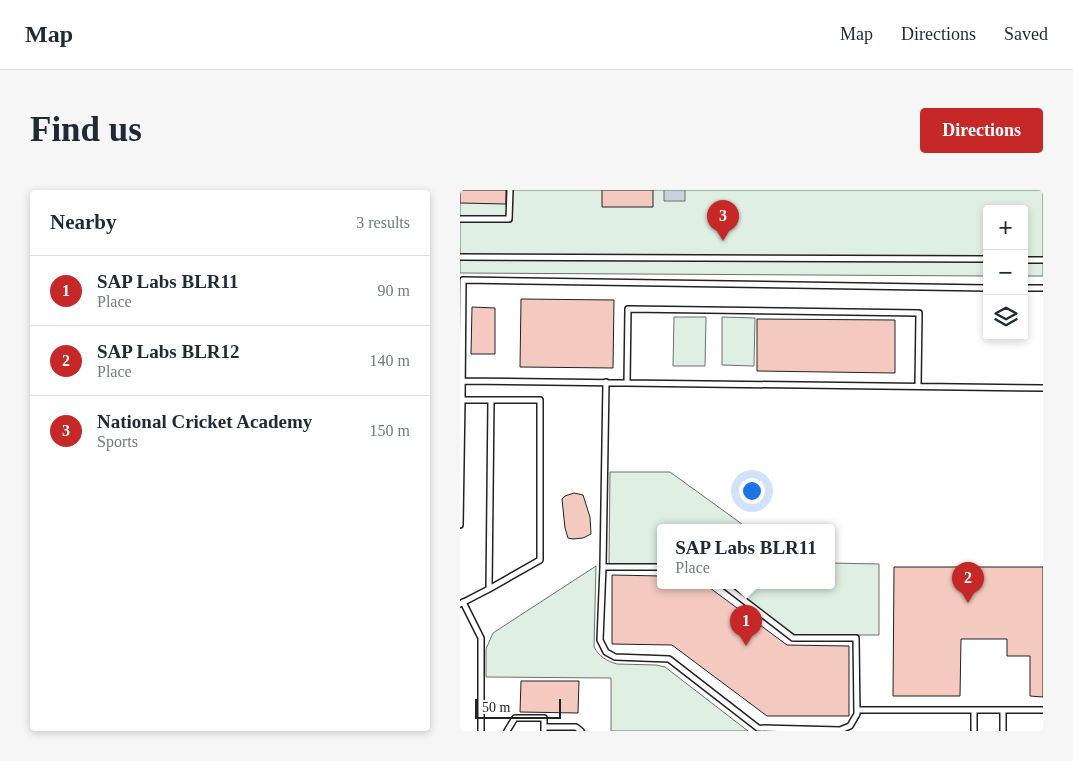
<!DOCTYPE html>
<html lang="en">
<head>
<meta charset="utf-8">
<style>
  body { margin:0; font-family:"Times New Roman",serif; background:#f6f6f7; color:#1f2937 }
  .controls { position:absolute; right:15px; top:15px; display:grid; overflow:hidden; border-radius:5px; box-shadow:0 2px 8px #0003 }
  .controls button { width:45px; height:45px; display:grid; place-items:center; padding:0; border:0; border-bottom:1px solid #e0e1e3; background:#fff; color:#1f2937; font:25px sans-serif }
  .scale { position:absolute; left:15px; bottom:12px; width:86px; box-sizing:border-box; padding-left:5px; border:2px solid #222; border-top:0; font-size:14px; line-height:18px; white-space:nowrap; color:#222; -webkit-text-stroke:4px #fff; paint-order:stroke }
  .you { position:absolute; left:291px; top:300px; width:18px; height:18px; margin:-12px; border:4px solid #fff; border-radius:50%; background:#1a73e8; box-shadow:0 0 0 8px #1a73e833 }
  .badge { display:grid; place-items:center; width:32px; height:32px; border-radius:50%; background:#c62828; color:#fff; font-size:16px; font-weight:700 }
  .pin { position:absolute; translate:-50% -41px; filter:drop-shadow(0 1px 2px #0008) }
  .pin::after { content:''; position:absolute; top:26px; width:18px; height:15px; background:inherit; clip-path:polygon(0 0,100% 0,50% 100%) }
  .popup { position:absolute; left:197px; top:334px; width:178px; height:65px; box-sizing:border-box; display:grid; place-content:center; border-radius:5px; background:#fff; filter:drop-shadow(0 1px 4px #0005); font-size:16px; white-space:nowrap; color:#747a83 }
  .popup b { font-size:19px; color:#1f2937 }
  .popup::after { content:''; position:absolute; left:50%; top:100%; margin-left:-10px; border:10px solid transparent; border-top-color:#fff }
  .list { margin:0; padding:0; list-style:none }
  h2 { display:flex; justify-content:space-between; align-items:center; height:65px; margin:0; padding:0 20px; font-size:21px }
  h2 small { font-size:16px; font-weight:400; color:#747a83 }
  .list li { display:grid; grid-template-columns:32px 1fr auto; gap:15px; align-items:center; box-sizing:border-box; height:70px; padding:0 20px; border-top:1px solid #e0e1e3 }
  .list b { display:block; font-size:19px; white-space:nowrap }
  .list p { margin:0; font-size:16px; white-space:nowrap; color:#747a83 }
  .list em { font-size:16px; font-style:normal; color:#747a83 }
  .icon { flex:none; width:28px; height:28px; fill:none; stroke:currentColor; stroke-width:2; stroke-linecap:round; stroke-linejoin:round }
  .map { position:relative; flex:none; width:583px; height:541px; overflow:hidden; border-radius:5px }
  header { display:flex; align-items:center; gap:30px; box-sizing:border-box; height:70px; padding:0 25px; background:#fff; border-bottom:1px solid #e0e1e3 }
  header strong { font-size:24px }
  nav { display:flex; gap:28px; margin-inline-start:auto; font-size:18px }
  .intro { display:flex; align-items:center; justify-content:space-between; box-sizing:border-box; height:120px; padding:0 30px }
  h1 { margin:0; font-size:35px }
  .button { padding:12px 22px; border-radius:5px; background:#c62828; color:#fff; font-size:18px; font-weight:700 }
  main { display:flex; gap:30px; padding:0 30px }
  aside { flex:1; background:#fff; border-radius:5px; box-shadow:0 2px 8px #0003 }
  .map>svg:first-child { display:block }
  .green { fill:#e0efe3; stroke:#6f6f6f }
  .water { fill:#c7d3dd; stroke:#6f6f6f }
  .building { fill:#f3c9c0; stroke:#222 }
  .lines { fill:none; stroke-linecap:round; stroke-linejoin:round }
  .lane-casing { stroke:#222; stroke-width:8 }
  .lane { stroke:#fff; stroke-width:5 }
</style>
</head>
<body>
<header>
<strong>Map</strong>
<nav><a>Map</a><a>Directions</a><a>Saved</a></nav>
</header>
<div class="intro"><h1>Find us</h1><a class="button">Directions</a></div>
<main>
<aside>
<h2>Nearby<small>3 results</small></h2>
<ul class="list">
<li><span class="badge">1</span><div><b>SAP Labs BLR11</b><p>Place</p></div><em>90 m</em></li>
<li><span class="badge">2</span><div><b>SAP Labs BLR12</b><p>Place</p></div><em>140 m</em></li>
<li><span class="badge">3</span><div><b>National Cricket Academy</b><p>Sports</p></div><em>150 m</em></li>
</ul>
</aside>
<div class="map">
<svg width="583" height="541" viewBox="0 0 583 541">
  <rect width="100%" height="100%" fill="#fff"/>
  <path class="green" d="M0,0H583V86H564V19H527V86L0,83Z
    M214,127H246L245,176H213Z
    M262,127L295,128L294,176L262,175Z
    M150,282H210L286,337H201V375L149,374Z
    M371,373L419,374V445H333L267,395H371Z
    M136,376L134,457C139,466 146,471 157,474L196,475L205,477L288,541H151V488L26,487V459L33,443Z"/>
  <path class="water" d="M204,0H225V11H204Z"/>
  <path class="building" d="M0,0H46V14L0,13Z
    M142,0H193V17H142Z
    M61,109L154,110L153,178L60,177Z
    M12,117L35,118V164H11Z
    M297,129L435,130V183L297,181Z
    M114,303L123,305L130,327L131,344L123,348L113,349L108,348L105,338L102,309L105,306Z
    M434,377H583V507L570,506V466H547V449H501L500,506H433Z
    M152,385L201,386V395H246L327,455L389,456V526H307L212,455L152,454Z
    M61,491H119L118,523L60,522Z"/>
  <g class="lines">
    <defs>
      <path id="lane" d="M0,29H49L50,0
        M0,67L527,69
        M564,70H583
        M564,98H583
        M2,191L583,198
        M167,193L168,119L459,123L458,196
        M2,210L3,90L527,98
        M0,335L2,210H31L29,399L0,414
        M143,377L146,192
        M201,377H143L140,450L146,462L155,467L209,469L298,538L380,540L390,536L397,524L396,448H333L264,395
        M29,399L80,370V210H31
        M3,412L21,448V541
        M397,520H514
        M543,520H583
        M84,537H116L121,541
        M47,541L55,528H84V541
        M514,541V520H543V541"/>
    </defs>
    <use href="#lane" class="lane-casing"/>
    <use href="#lane" class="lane"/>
  </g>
</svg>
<div class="controls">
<button>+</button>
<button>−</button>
<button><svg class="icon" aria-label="layers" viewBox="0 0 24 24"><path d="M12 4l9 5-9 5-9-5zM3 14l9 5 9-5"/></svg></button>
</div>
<div class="scale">50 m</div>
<div class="you"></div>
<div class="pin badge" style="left:286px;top:456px">1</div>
<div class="popup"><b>SAP Labs BLR11</b>Place</div>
<div class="pin badge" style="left:508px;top:413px">2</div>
<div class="pin badge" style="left:263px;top:51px">3</div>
</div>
</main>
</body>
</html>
